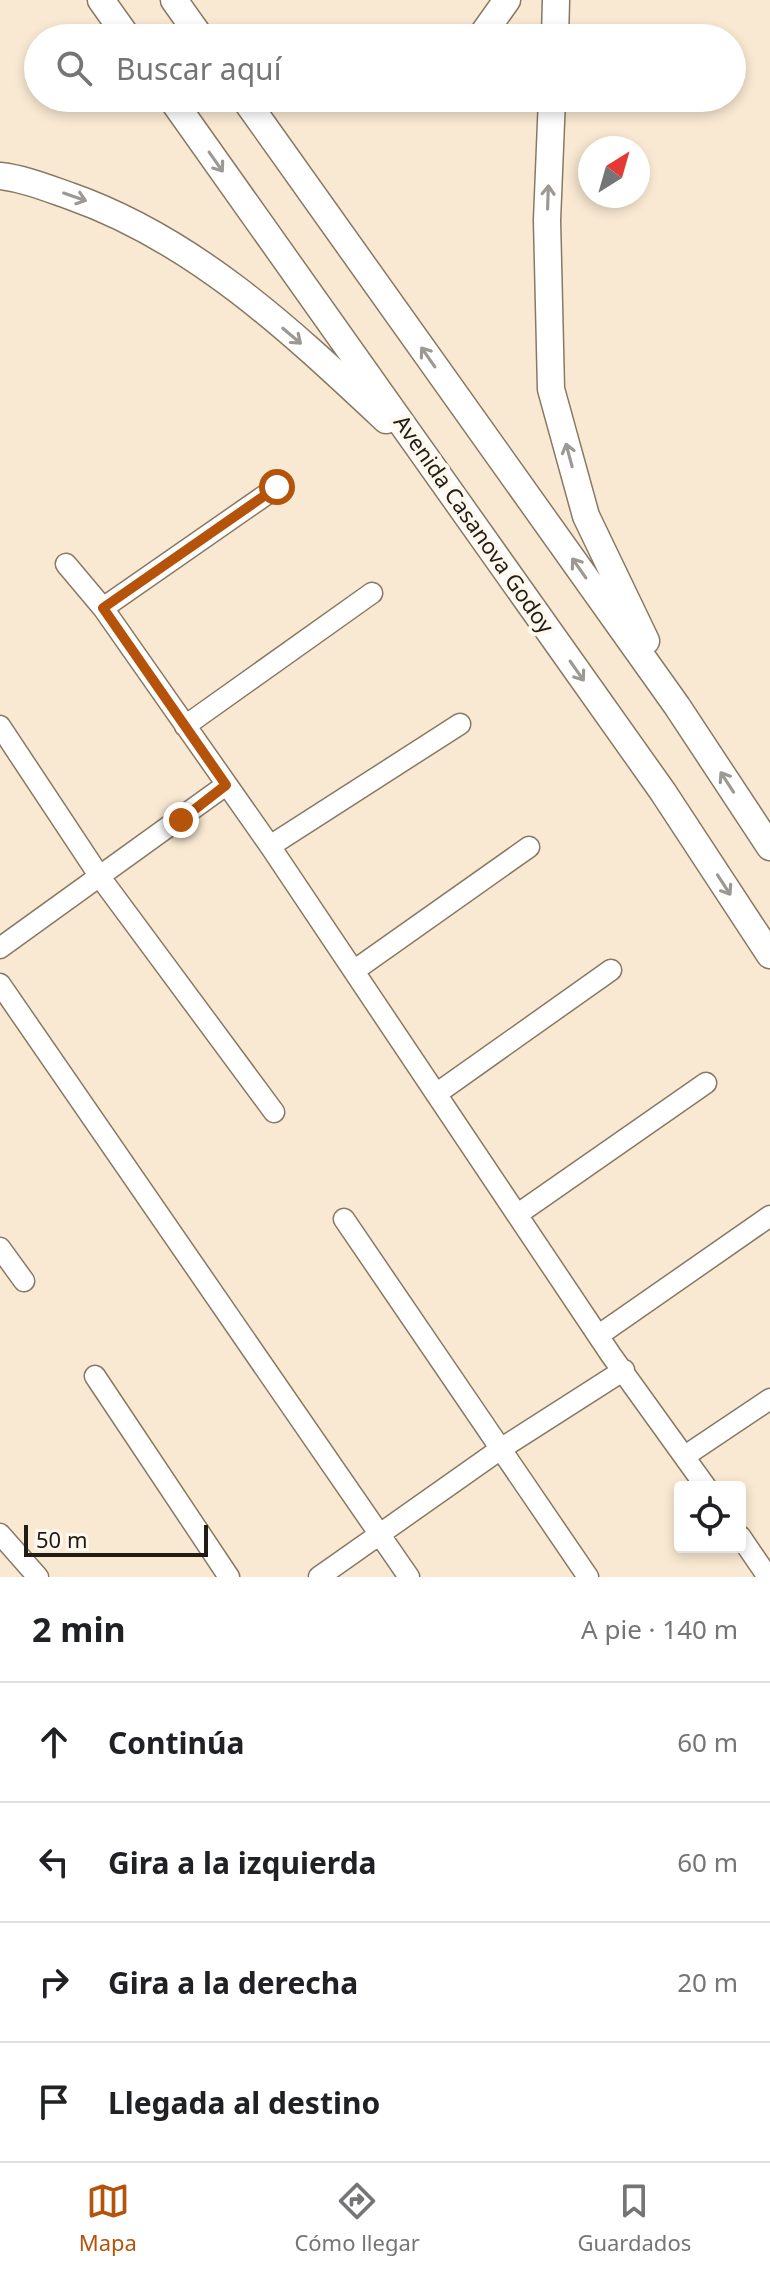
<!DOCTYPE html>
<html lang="es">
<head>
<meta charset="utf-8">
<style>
  body { margin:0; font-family:"Noto Sans",sans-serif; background:#f2f2f2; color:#202124 }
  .controls { position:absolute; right:24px; bottom:24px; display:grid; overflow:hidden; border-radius:8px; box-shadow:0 4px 12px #0003 }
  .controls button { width:72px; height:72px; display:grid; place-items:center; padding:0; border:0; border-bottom:2px solid #e0e0e0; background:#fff; color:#202124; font:40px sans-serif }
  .compass { position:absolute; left:578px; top:136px; width:72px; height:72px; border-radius:50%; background:#fff; box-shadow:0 4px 12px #0003; rotate:37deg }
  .scale { position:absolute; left:24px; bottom:20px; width:184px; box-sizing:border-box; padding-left:8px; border:4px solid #221c14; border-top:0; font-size:22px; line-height:28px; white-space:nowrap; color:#221c14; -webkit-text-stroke:6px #fef8ef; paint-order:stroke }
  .stop { position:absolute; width:24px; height:24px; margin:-18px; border:6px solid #b45309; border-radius:50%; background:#fff }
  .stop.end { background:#b45309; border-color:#fff; box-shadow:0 2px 8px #0008 }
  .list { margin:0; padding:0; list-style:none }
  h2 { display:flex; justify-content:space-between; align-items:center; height:104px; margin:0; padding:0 32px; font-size:34px }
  h2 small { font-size:26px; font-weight:400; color:#757577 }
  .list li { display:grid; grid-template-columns:52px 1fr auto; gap:24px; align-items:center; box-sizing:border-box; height:120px; padding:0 32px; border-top:2px solid #e0e0e0 }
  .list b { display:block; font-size:30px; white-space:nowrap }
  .list em { font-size:26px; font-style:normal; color:#757577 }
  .icon { flex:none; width:44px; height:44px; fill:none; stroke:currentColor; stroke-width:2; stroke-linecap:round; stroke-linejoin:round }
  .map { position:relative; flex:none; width:770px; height:1577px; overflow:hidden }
  .search { position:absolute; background:#fff; box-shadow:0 4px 12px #0003; left:24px; right:24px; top:24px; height:88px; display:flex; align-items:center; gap:20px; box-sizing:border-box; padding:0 28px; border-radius:44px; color:#757577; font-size:30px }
  .sheet { height:584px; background:#fff }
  nav { display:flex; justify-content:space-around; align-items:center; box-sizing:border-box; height:112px; border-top:2px solid #e0e0e0; background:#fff; font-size:22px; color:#757577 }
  nav a { display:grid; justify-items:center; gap:4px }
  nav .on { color:#b45309 }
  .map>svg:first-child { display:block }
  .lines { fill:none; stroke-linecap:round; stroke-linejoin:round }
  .minor-casing { stroke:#877964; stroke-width:23 }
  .tertiary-casing { stroke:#877964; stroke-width:29 }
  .minor { stroke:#fff; stroke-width:20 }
  .tertiary { stroke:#fff; stroke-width:26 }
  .oneway { stroke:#9c9995 }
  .route { stroke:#b45309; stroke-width:10 }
  .labels { text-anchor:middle; stroke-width:8; stroke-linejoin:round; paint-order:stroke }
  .street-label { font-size:22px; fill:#221c14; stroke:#fef8ef }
</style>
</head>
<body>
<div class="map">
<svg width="770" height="1577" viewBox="0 0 770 1577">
  <rect width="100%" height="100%" fill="#f9e9d2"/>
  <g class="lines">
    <defs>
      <path id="minor" d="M66,564L103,608L270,846L611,1355L706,1487
        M103,608L277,487
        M0,726L100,877L274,1112
        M185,726L372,593
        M270,846L460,724
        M0,948L226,785
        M355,970L529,847
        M0,984L409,1577
        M436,1094L611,970
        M518,1214L706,1083
        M344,1219L588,1577
        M0,1248L24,1281
        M599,1335L770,1216
        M95,1376L229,1577
        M685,1456L770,1399
        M0,1534L38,1577
        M740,1536L768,1577
        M319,1577L502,1448L624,1370"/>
      <path id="tertiary" d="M101,0L128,38
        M174,0L201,38
        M480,38L507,0
        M555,38L556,0
        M171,98L663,792L770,955
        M244,98L677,706L770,847
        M552,98L547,220L551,389L586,516L646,641
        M0,176C25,179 47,188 70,196C195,240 291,331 386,420"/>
    </defs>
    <use href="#minor" class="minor-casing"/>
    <use href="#tertiary" class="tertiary-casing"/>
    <use href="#minor" class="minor"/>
    <use href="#tertiary" class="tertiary"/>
  </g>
  <defs><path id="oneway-shaft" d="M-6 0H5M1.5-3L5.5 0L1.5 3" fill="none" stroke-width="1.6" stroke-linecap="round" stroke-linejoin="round" transform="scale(2)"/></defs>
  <g class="oneway">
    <use href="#oneway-shaft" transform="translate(216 162) rotate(55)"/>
    <use href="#oneway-shaft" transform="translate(75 197) rotate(19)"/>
    <use href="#oneway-shaft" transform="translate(548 197) rotate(-88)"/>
    <use href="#oneway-shaft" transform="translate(292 336) rotate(40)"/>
    <use href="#oneway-shaft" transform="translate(428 357) rotate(-125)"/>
    <use href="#oneway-shaft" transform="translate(569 455) rotate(-105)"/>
    <use href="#oneway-shaft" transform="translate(579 568) rotate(-125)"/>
    <use href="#oneway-shaft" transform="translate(577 671) rotate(55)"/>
    <use href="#oneway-shaft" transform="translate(727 782) rotate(-123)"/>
    <use href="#oneway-shaft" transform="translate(724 885) rotate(57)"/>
  </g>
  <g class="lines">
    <path class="route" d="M181,820L226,785L103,608L277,487"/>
  </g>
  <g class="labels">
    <g class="street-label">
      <text transform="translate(474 524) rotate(55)" y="8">Avenida Casanova Godoy</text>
    </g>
  </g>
</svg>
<div class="controls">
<button><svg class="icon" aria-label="locate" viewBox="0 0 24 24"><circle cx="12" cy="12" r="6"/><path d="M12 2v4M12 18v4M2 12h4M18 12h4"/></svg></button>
</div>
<svg class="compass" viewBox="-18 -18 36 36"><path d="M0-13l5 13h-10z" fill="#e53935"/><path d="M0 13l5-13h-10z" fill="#757577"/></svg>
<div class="scale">50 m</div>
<div class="stop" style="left:277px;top:487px"></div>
<div class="stop end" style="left:181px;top:820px"></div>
<div class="search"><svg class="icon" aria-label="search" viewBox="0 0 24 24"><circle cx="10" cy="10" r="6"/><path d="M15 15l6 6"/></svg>Buscar aquí</div>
</div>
<section class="sheet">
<h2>2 min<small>A pie · 140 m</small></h2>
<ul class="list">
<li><svg class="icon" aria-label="ahead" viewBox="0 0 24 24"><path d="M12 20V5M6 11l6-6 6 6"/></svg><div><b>Continúa</b></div><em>60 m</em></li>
<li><svg class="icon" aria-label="left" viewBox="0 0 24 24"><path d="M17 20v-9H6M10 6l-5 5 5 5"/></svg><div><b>Gira a la izquierda</b></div><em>60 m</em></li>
<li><svg class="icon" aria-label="right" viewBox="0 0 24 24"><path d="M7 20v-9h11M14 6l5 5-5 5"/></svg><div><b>Gira a la derecha</b></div><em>20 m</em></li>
<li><svg class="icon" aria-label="arrive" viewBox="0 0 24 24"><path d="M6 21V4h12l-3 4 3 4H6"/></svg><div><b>Llegada al destino</b></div></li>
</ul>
</section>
<nav>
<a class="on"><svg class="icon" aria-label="map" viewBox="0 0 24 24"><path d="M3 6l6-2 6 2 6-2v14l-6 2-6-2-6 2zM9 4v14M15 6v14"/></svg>Mapa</a>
<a><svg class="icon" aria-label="directions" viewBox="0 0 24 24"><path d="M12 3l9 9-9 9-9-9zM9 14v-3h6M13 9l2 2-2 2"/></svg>Cómo llegar</a>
<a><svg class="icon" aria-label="saved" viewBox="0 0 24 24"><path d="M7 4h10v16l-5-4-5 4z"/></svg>Guardados</a>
</nav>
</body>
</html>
